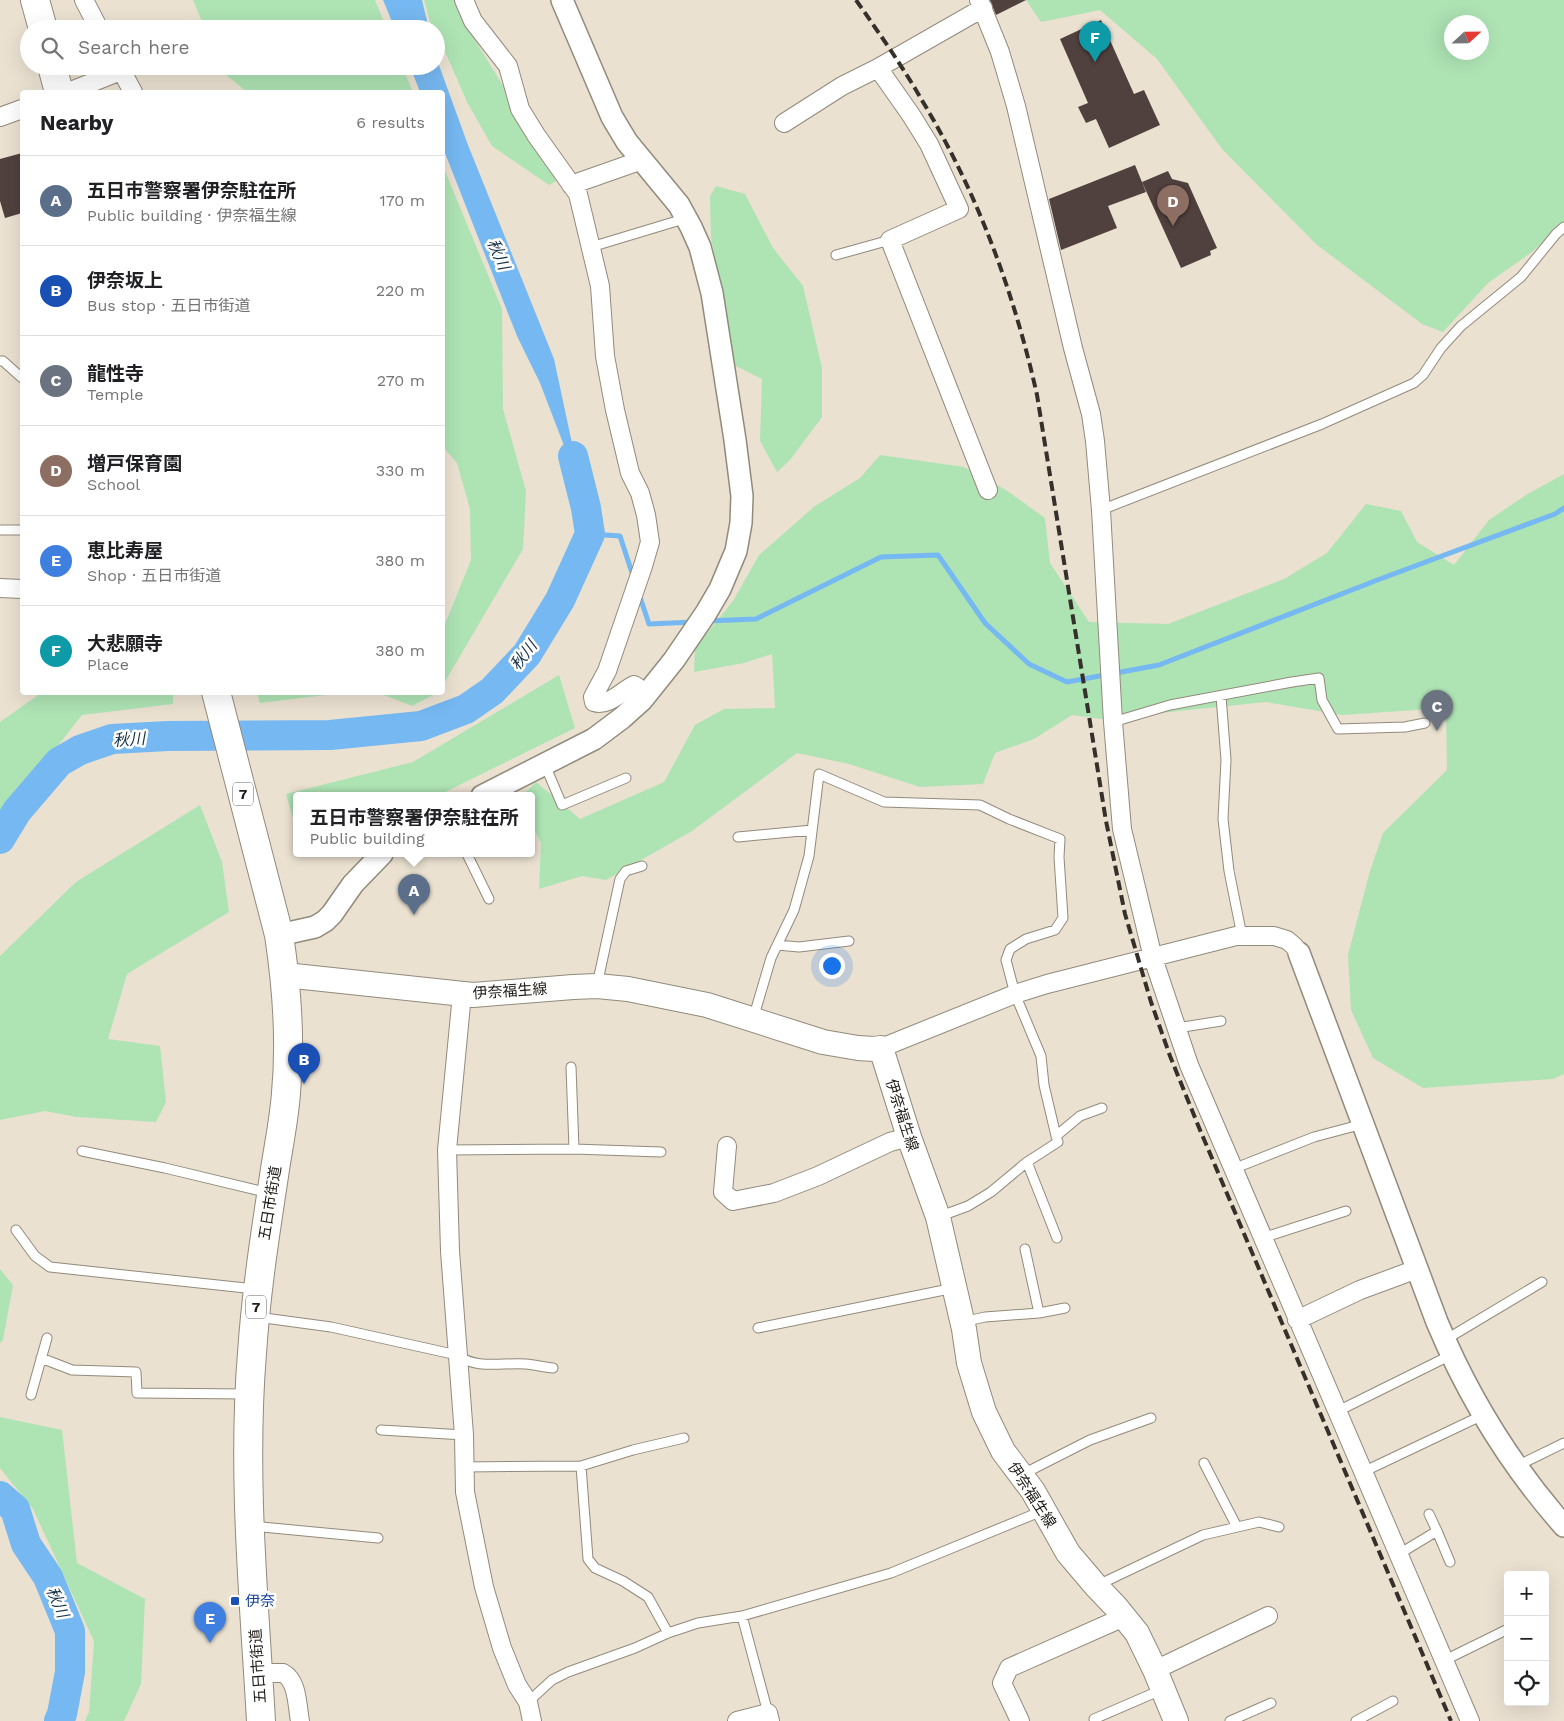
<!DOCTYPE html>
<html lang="en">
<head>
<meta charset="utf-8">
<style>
  body { margin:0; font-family:"Work Sans","Noto Sans JP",sans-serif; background:#f6f6f6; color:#202124 }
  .controls { position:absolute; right:15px; bottom:15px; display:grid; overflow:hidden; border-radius:5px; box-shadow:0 5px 20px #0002 }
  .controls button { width:45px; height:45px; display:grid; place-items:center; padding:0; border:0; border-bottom:1px solid #e0e0e0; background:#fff; color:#202124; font:25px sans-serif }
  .compass { position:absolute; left:1444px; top:15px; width:45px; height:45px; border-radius:50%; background:#fff; box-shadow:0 5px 20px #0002; rotate:68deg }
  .you { position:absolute; left:831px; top:965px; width:18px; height:18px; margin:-12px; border:4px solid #fff; border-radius:50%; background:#1a73e8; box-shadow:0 0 0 8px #1a73e833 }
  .badge { display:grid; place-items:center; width:32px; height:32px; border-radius:50%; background:#446113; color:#fff; font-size:16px; font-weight:700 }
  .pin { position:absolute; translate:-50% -41px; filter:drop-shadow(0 1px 2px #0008) }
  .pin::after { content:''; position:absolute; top:26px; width:18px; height:15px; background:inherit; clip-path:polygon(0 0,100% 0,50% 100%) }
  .popup { position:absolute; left:293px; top:792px; width:242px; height:65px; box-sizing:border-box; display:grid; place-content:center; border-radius:5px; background:#fff; filter:drop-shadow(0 1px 4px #0005); font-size:16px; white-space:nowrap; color:#757577 }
  .popup b { font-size:19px; color:#202124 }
  .popup::after { content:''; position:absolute; left:50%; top:100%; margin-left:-10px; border:10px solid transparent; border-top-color:#fff }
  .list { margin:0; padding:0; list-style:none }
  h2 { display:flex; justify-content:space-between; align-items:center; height:65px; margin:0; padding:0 20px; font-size:21px }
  h2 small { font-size:16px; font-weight:400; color:#757577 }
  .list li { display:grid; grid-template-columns:32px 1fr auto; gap:15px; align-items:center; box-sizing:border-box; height:90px; padding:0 20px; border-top:1px solid #e0e0e0 }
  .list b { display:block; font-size:19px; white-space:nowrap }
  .list p { margin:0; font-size:16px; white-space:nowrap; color:#757577 }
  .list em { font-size:16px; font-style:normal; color:#757577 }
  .icon { flex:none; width:28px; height:28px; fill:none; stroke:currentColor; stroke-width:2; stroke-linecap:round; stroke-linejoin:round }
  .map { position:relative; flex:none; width:1564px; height:1721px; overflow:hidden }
  .search { position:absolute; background:#fff; box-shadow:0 5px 20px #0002; left:20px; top:20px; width:425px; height:55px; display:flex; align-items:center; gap:12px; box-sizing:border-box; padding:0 18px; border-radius:28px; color:#757577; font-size:19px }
  .panel { position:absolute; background:#fff; box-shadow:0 5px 20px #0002; left:20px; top:90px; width:425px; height:605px; border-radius:5px }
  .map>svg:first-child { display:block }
  .green { fill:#aee3b4; fill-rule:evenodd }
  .water { fill:#76b8f1 }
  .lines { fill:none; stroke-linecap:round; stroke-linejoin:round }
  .stream { stroke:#76b8f1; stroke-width:5 }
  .river { stroke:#76b8f1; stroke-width:30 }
  .building { fill:#50403e }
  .service-casing { stroke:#928a7b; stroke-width:11 }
  .minor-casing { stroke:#928a7b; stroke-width:20 }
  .tertiary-casing { stroke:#928a7b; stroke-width:24 }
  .secondary-casing { stroke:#928a7b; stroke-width:26 }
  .primary-casing { stroke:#928a7b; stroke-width:30 }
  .service { stroke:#fff; stroke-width:9 }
  .minor { stroke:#fff; stroke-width:18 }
  .tertiary { stroke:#fff; stroke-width:21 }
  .secondary { stroke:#fff; stroke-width:24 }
  .primary { stroke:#fff; stroke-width:28 }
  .rail { stroke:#35312a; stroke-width:4; stroke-dasharray:10 5; stroke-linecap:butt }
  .transit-dot { fill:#1a4fb4; stroke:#fff; stroke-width:2 }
  .labels { text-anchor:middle; stroke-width:5; stroke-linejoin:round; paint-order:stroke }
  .shield { fill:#fff; stroke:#62605c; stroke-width:1 }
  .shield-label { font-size:14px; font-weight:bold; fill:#1f1c16 }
  .street-label { font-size:15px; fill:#1f1c16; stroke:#fff }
  .transit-label { font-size:15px; fill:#164399; stroke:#fff; text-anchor:start }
  .water-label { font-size:16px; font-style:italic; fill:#143148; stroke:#fff }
</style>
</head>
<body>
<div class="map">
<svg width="1564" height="1721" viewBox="0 0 1564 1721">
  <rect width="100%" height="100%" fill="#eae1d1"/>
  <path class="green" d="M193,0H375L387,29H205Z
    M424,0H459L475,40L560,179L549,185L492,146L467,102L447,56L436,37V29H432Z
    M1026,0H1564V222L1532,252L1488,283L1443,332L1422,324L1316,244L1222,149L1157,59L1100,10L1041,22ZM1452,22H1482V52H1452Z
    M222,66H402L413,92H247L225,74Z
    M443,166L502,309L503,409L526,491L523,549L443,685V629L471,560L470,509L457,463L443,447Z
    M716,186L745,194L773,248L803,286L822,368V417L790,460L777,472L760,441L762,379L732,364L726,314L711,238L710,196Z
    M880,455L964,467L1006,490L1045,518L1050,563L1089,622L1168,624L1284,579L1327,553L1366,504L1401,511L1417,542L1454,565L1489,520L1526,495L1564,474V1074L1553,1079L1423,1088L1373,1058L1351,1010L1348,955L1370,871L1383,833L1447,770L1446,708L1342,715L1266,702L1102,719L1072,715L1034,739L995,753L983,784L920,787L849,764L797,753L692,831L606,880L582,876L539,889L541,843L532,825V796H522L536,782L580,819L664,782L695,725L724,709L775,708L772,654L744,663L694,672L695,648L733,601L759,555L815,506L860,478Z
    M559,675L575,728L437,796H296V829L286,794L413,762Z
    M41,693H173V704L82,715L0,819V722Z
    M257,693V692L342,693L260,703Z
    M379,693H437L412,706Z
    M200,805L222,862L229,912L127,974L108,1039L160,1046L166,1102L156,1122L77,1117L45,1111L0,1120V956L76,882Z
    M0,1269L13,1285L3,1340L0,1343Z
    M0,1417L62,1430L77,1563L145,1599L141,1684L124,1721H85L89,1712L94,1641L33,1509L0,1468Z"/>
  <path class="water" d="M383,0H422L429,29H395Z
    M436,57L468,145L554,359L583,495L540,383L517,336L443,148L442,92H420L410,66H436Z"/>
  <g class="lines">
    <path class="stream" d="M590,534L620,536L634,579
      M639,594L649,624L694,622
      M707,621L756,619L881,557L938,555L985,623L1029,664L1067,682L1159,665L1380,579L1555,514L1564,508"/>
    <path class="river" d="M0,839L17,811L59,762L80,750L112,739L168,736L330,735L421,726L466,709L492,691L527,654L560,600L590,534L586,508L573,456
      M0,1496L15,1509L26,1544L48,1577L70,1631V1672L62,1714L59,1721"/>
  </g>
  <path class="building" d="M990,0H1026L996,15Z
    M1101,20L1134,94L1144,90L1160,125L1109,148L1096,119L1086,123L1078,107L1088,103L1060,39Z
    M22,153V213L5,218L0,201V159Z
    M1135,165L1146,192L1108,206L1117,228L1061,250L1049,199Z
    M1168,171L1172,179L1188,183L1217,248L1210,251L1211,255L1181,268L1142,182Z"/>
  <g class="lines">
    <defs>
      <path id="service" d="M591,247L687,218
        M836,255L890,240
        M0,361H3L22,378
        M1101,510L1322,424L1414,383L1423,375L1441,348L1461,326L1521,277L1556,234L1564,227
        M0,530H22
        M1221,696L1226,760L1223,819L1229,871L1242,936
        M1113,722L1170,705L1292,682L1319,678L1322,700L1338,729L1405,727L1425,723
        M545,765L562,805L626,778
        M738,837L812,830
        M467,854L489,899
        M777,945L799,947L849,941
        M597,985L620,879L626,871L642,866
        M753,1019L771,958L794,910L809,856L819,774L884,802L980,805L1009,819L1060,839L1059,857L1063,918L1055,930L1026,939L1010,949L1006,960L1015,994L1041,1056L1044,1085L1056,1136
        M1177,1028L1221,1021
        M571,1067L574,1149
        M447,1150L574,1149L661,1152
        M82,1151L165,1168L269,1193
        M1027,1162L1057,1238
        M1233,1169L1314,1137L1363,1124
        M938,1217L968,1206L991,1192L1027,1162L1058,1142L1056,1136L1080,1116L1102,1108
        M16,1230L35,1256L50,1267L255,1289
        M1262,1238L1346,1211
        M1025,1249L1039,1313
        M257,1317L331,1327L457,1355C477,1370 503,1362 526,1364C535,1365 544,1367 553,1368
        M962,1322L985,1317L1039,1313L1065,1308
        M758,1328L954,1288
        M1445,1340L1542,1282
        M41,1358L72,1370L136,1372L137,1393L247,1394
        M31,1395L47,1338
        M1336,1412L1451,1355
        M381,1430L464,1435
        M1204,1463L1237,1527
        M581,1466L588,1559L595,1568L623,1581L648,1597L668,1633
        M1517,1466L1564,1443
        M464,1467L581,1466L633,1450L684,1438
        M1363,1472L1483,1415
        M1021,1475L1090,1440L1151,1418
        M1429,1514L1437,1531
        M251,1526L378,1538
        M1399,1554L1437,1531L1450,1562
        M1098,1585L1203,1535L1259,1522L1279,1527
        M742,1616L768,1713
        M1443,1661L1508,1629
        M528,1702L552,1680L568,1672L635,1648L668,1633L698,1623L742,1616L891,1573L1042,1511
        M1094,1719L1161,1690
        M1230,1721L1271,1703
        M1356,1721L1393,1701"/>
      <path id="minor" d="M84,0L99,29
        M464,0L473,21L508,66L520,109L536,135L578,194L600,286L605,356L615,410L630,473L640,493L646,515L650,542L643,566L607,671L593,697L594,702C608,707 622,691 634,685L647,694
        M979,0L1000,52L1016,106L1073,348L1091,414L1095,441L1101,510L1113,722L1122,829L1153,958L1189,1065L1470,1721
        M119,66L133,92
        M878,68L911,115L929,144L959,209L890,240L988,490
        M68,92L121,71
        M0,117L22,109
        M784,123L842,86L878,68L983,8
        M571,185L642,160
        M0,588L22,589
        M462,994L447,1150L450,1251L464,1435L465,1492L484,1587L502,1648L517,1685L528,1702L532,1721
        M881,1048L1015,994L1047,984L1236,936H1274L1287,940L1294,946L1299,953
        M727,1146L723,1192L733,1201L774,1193L818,1176L890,1142L909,1137
        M1297,1320L1360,1290L1417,1269
        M1155,1670L1268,1616
        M258,1673H283C298,1681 297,1706 300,1721
        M737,1721L768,1713L770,1721
        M1020,1721L1002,1683L1009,1668L1124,1617"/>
      <path id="tertiary" d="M482,796L594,739L622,718L642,700L674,660L706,613L720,589L736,551L741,523L742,496L735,440L712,293L700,247L691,227L679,205L627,142L612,117L562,0
        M279,935L315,927L325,921L332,914L353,884L382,854
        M1299,953L1437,1322C1468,1396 1511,1466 1564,1526"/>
      <path id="secondary" d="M285,975L473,995L573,987L597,986L628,989L707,1005L823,1042L858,1048L874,1049L881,1048L909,1137L938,1217L964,1329L969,1363L984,1412L1003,1451L1033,1491L1068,1553L1096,1586L1116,1607L1137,1633L1155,1670L1176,1721"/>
      <path id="primary" d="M35,0L43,29
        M52,66L59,92
        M216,692L279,935C287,988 291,1040 286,1093C284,1121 278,1148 274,1176C265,1235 256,1293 252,1353C242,1476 254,1598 261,1721"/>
    </defs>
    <use href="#service" class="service-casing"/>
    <use href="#minor" class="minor-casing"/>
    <use href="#tertiary" class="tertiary-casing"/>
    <use href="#secondary" class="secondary-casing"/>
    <use href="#primary" class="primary-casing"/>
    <use href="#service" class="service"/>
    <use href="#minor" class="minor"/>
    <use href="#tertiary" class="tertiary"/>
    <use href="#secondary" class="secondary"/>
    <use href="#primary" class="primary"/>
    <path class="rail" d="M856,0C879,33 903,67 923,102C977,192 1014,292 1037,395L1106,821L1125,914L1151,1002L1170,1056L1200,1130L1451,1721"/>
  </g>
  <rect class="transit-dot" x="230" y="1596" width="10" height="10" rx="2.5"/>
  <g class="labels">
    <g class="shield">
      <rect x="233" y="782.5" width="20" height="23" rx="4"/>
      <rect x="246" y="1295.5" width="20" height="23" rx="4"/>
    </g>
    <g class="shield-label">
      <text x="243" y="799">7</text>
      <text x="256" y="1312">7</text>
    </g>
    <g class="street-label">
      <text transform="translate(510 991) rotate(-4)" y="5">伊奈福生線</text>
      <text transform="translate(902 1115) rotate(72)" y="5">伊奈福生線</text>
      <text transform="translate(270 1203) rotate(-81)" y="5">五日市街道</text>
      <text transform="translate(1032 1495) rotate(57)" y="5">伊奈福生線</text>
      <text transform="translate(258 1666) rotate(-94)" y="5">五日市街道</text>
    </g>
    <g class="transit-label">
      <text x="245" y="1606">伊奈</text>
    </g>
    <g class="water-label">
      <text transform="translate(499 254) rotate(66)" y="6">秋川</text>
      <text transform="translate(523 655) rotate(-52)" y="6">秋川</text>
      <text transform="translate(129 739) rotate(-4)" y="6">秋川</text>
      <text transform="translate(58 1602) rotate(67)" y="6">秋川</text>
    </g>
  </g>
</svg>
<div class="controls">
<button>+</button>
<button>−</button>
<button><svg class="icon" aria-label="locate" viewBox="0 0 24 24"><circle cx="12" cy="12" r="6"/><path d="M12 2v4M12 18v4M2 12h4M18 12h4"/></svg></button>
</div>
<svg class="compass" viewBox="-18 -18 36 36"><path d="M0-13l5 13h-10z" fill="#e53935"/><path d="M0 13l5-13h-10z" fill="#757577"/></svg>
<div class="you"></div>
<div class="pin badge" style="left:414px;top:915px;background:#5c6f8a">A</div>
<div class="popup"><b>五日市警察署伊奈駐在所</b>Public building</div>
<div class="pin badge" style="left:304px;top:1084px;background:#1a4fb4">B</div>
<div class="pin badge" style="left:1437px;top:731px;background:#6b7280">C</div>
<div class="pin badge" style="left:1173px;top:226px;background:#8d6e63">D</div>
<div class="pin badge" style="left:210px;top:1643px;background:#3f7fe0">E</div>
<div class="pin badge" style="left:1095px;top:62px;background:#0f9aa8">F</div>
<div class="search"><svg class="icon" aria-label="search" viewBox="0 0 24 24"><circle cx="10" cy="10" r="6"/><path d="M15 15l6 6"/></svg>Search here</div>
<section class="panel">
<h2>Nearby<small>6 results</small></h2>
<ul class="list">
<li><span class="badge" style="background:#5c6f8a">A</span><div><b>五日市警察署伊奈駐在所</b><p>Public building · 伊奈福生線</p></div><em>170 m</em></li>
<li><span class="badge" style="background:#1a4fb4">B</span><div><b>伊奈坂上</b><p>Bus stop · 五日市街道</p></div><em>220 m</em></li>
<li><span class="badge" style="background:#6b7280">C</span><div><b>龍性寺</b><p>Temple</p></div><em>270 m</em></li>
<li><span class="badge" style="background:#8d6e63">D</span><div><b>増戸保育園</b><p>School</p></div><em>330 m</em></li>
<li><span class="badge" style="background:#3f7fe0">E</span><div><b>恵比寿屋</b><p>Shop · 五日市街道</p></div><em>380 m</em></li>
<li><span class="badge" style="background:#0f9aa8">F</span><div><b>大悲願寺</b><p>Place</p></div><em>380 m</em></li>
</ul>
</section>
</div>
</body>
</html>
